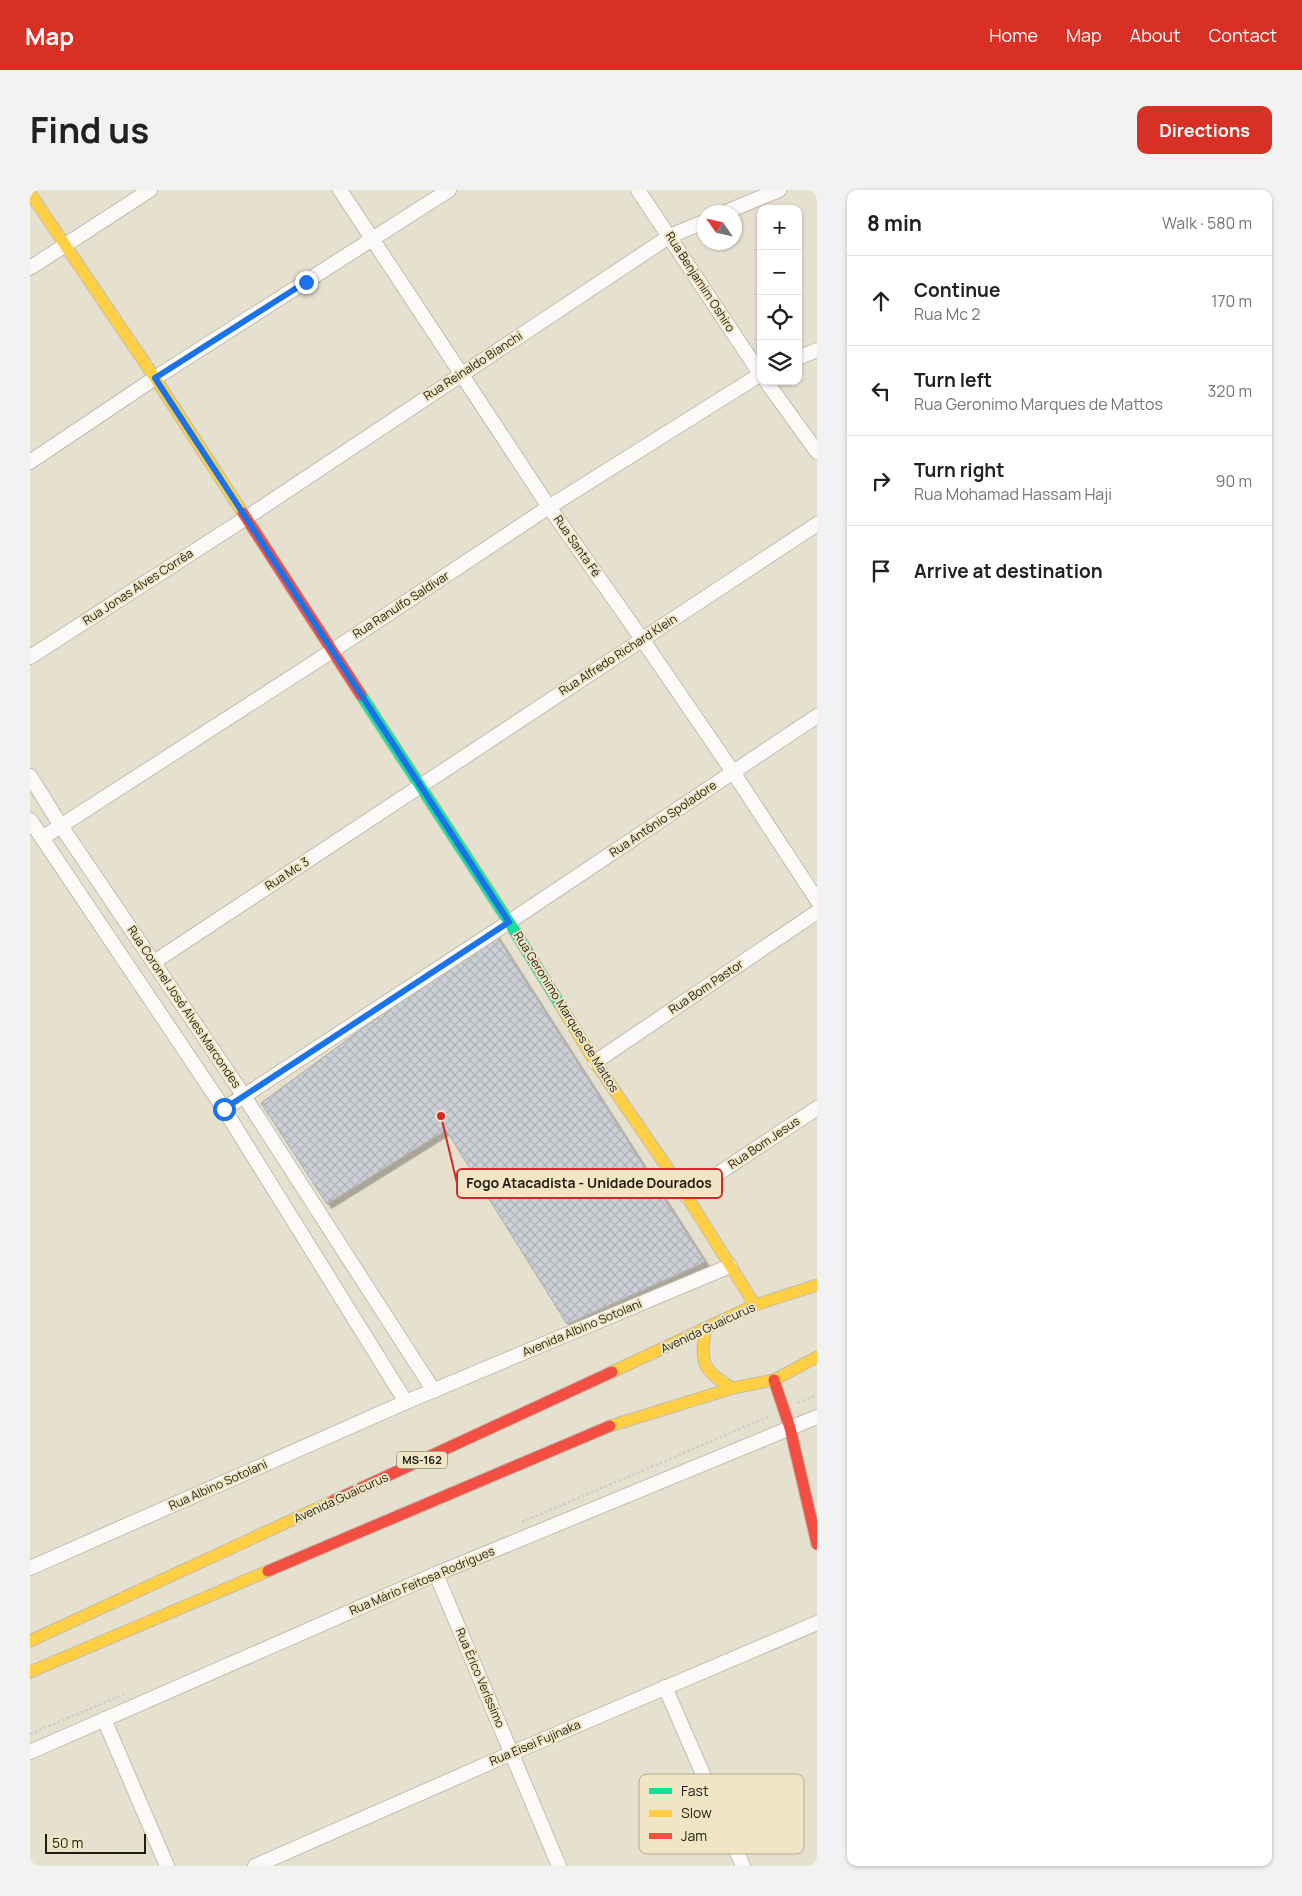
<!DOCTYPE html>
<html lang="en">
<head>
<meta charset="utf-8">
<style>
  body { margin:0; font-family:Manrope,sans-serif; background:#f2f2f2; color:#202124 }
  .controls { position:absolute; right:15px; top:15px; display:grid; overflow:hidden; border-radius:10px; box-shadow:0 1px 4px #0004 }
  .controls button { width:45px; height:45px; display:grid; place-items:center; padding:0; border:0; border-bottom:1px solid #e0e0e0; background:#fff; color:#202124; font:25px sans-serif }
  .compass { position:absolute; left:667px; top:15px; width:45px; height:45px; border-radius:50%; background:#fff; box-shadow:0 1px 4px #0004; rotate:304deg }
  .scale { position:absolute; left:15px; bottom:12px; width:101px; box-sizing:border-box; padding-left:5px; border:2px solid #201c10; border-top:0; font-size:14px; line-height:18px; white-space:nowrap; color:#201c10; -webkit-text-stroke:4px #f0e6c5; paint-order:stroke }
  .stop { position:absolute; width:15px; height:15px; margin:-11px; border:4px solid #1a73e8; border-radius:50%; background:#fff }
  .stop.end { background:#1a73e8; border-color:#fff; box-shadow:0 1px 5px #0008 }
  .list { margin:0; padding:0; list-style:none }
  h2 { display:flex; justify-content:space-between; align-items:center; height:65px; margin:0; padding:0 20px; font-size:21px }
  h2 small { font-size:16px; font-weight:400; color:#757577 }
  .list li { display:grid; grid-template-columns:32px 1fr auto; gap:15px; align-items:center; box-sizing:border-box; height:90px; padding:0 20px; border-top:1px solid #e0e0e0 }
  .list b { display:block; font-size:19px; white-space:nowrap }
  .list p { margin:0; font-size:16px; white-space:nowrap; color:#757577 }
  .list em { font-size:16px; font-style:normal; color:#757577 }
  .icon { flex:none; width:28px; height:28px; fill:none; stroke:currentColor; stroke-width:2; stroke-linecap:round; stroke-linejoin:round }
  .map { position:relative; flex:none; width:787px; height:1676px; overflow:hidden; border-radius:10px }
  header { display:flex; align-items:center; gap:30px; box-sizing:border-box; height:70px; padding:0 25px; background:#d93025; color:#fff }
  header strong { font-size:24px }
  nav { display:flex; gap:28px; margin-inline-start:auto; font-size:18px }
  .intro { display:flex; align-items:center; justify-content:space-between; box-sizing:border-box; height:120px; padding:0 30px }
  h1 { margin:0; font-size:35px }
  .button { padding:12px 22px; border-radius:10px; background:#d93025; color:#fff; font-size:18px; font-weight:700 }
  main { display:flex; gap:30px; padding:0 30px }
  aside { flex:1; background:#fff; border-radius:10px; box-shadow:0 1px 4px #0004 }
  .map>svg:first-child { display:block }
  .building { fill:url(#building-cross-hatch); stroke:#acadaa; filter:url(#shadow) }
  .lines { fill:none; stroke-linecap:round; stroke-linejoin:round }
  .street-casing { stroke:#c1bcae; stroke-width:16 }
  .fast-casing { stroke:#c1bcae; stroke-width:13 }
  .slow-casing { stroke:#c1bcae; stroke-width:13 }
  .jam-casing { stroke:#c1bcae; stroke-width:13 }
  .path { stroke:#cecdc7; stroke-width:2.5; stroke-dasharray:2.5 2.5; stroke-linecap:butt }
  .street { stroke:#fbfaf8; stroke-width:14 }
  .fast { stroke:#16e098; stroke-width:11 }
  .slow { stroke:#ffcf43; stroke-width:11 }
  .jam { stroke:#f24e42; stroke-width:11 }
  .route { stroke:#1a73e8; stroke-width:6 }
  .labels { text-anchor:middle; stroke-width:4; stroke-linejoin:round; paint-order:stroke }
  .shield { fill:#f0e6c5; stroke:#5e5946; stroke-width:1 }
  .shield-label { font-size:11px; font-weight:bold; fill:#201c10 }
  .street-label { font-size:12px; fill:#201c10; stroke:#f0e6c5 }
  .key { fill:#f0e6c5; stroke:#b2a98f; stroke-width:1 }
  .key-label { font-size:14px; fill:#201c10 }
  .leader { fill:none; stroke:#d62828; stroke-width:2 }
  .callout-dot { fill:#d62828; stroke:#f0e6c5; stroke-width:2 }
  .callout { fill:#f0e6c5; stroke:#d62828; stroke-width:2 }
  .callout-label { font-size:14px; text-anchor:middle; font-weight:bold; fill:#201c10 }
</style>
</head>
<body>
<header>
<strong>Map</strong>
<nav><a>Home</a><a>Map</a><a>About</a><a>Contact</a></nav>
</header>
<div class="intro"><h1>Find us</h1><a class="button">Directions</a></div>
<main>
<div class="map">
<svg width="787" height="1676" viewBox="0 0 787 1676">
  <defs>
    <pattern id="building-cross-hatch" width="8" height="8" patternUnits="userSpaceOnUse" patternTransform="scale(1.25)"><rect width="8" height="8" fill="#ccd0d6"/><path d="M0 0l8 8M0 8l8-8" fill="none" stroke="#afb2b7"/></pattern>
    <filter id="shadow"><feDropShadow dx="4.5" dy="4.5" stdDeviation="0" flood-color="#0004"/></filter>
  </defs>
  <rect width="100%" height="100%" fill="#e6e1cf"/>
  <path class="building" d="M464,742L675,1072L537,1134L416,940L297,1014L231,913Z"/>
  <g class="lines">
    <defs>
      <path id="street" d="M310,0L519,317L612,449L703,582L787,710
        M608,0L731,185
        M696,22L749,0
        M0,78L120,0
        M768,168L787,160
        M736,191L787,262
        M0,272L125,188L419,0
        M0,467L216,328L640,46L674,32
        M0,586L31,636L214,906L404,1201
        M0,630L194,919L376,1212
        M12,648L302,461L519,317L731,184
        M124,772L787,334
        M565,872L787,722
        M194,919L479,732L787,526
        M656,1005L787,918
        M0,1378L376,1212L700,1076
        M406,1384L529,1676
        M635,1497L713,1676
        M74,1529L137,1676
        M0,1562L406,1384L787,1227
        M225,1676L482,1563L787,1433"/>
      <path id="fast" d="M331,505L479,732L531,816"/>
      <path id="slow" d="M0,3L125,188L213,323
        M531,816L565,872L656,1005L725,1115
        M676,1139C669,1171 673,1182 703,1198
        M582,1182L725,1115L787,1095
        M580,1236L703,1198L744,1190L787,1167
        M0,1451L303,1311
        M0,1482L238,1381"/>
      <path id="jam" d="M213,323L331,505
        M744,1190L760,1238L787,1354
        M303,1311L582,1182
        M238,1381L580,1236"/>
    </defs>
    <use href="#street" class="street-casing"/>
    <use href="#fast" class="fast-casing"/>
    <use href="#slow" class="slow-casing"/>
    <use href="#jam" class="jam-casing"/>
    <path class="path" d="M768,1213L787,1205
      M492,1332L740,1226
      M0,1544L97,1503"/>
    <use href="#street" class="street"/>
    <use href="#fast" class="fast"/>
    <use href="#slow" class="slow"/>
    <use href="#jam" class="jam"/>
  </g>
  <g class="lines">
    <path class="route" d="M194,919L479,732L125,188L276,92"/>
  </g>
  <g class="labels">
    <rect class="shield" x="367" y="1261.5" width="50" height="17" rx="4"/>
    <g class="shield-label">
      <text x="392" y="1274">MS-162</text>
    </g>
    <g class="street-label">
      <text transform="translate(670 92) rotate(57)" y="4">Rua Benjamim Oshiro</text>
      <text transform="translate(443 176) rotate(-33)" y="4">Rua Reinaldo Bianchi</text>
      <text transform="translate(547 356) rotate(55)" y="4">Rua Santa Fé</text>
      <text transform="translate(108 397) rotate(-33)" y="4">Rua Jonas Alves Corrêa</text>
      <text transform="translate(371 415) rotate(-33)" y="4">Rua Ranulfo Saldivar</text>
      <text transform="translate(588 465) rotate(-33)" y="4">Rua Alfredo Richard Klein</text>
      <text transform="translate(633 629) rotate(-34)" y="4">Rua Antônio Spoladore</text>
      <text transform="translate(257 684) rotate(-33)" y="4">Rua Mc 3</text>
      <text transform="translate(676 797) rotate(-34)" y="4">Rua Bom Pastor</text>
      <text transform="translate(154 817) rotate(56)" y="4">Rua Coronel José Alves Marcondes</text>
      <text transform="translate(536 822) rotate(58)" y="4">Rua Geronimo Marques de Mattos</text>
      <text transform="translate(734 953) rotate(-34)" y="4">Rua Bom Jesus</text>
      <text transform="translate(552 1138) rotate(-23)" y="4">Avenida Albino Sotolani</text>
      <text transform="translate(678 1138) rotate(-25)" y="4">Avenida Guaicurus</text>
      <text transform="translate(188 1295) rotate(-24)" y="4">Rua Albino Sotolani</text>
      <text transform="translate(311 1308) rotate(-25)" y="4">Avenida Guaicurus</text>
      <text transform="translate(392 1391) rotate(-23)" y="4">Rua Mário Feitosa Rodrigues</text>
      <text transform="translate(450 1488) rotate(67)" y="4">Rua Érico Veríssimo</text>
      <text transform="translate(505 1553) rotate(-23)" y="4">Rua Eisei Fujinaka</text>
    </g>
  </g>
  <rect x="609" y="1584" width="165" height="80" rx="8" class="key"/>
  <rect x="619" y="1598" width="23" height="6" fill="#16e098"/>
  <rect x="619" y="1620" width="23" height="7" fill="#ffcf43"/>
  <rect x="619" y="1643" width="23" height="6" fill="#f24e42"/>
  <g class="key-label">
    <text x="651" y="1606">Fast</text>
    <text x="651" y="1628">Slow</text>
    <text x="651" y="1651">Jam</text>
  </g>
  <path class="leader" d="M411 926L427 993"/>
  <circle class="callout-dot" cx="411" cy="926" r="5"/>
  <rect class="callout" x="427" y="979" width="265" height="29" rx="5"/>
  <g class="callout-label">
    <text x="559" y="998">Fogo Atacadista - Unidade Dourados</text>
  </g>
</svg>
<div class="controls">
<button>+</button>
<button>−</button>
<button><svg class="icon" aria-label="locate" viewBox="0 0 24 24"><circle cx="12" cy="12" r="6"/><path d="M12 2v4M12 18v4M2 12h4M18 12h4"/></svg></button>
<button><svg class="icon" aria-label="layers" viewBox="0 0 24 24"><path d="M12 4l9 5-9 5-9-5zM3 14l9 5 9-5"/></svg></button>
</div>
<svg class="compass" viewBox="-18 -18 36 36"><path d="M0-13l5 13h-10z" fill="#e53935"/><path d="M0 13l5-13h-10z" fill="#757577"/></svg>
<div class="scale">50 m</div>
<div class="stop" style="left:194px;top:919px"></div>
<div class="stop end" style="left:276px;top:92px"></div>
</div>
<aside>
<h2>8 min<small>Walk · 580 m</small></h2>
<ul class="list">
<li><svg class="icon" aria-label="ahead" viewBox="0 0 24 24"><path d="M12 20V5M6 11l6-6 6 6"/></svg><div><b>Continue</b><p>Rua Mc 2</p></div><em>170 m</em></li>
<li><svg class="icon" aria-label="left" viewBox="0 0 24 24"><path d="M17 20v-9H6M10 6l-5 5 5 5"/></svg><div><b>Turn left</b><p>Rua Geronimo Marques de Mattos</p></div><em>320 m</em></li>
<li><svg class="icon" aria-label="right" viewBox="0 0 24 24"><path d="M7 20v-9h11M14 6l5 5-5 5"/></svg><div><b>Turn right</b><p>Rua Mohamad Hassam Haji</p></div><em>90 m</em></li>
<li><svg class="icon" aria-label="arrive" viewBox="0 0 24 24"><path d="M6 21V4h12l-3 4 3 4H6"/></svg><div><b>Arrive at destination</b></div></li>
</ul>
</aside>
</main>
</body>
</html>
